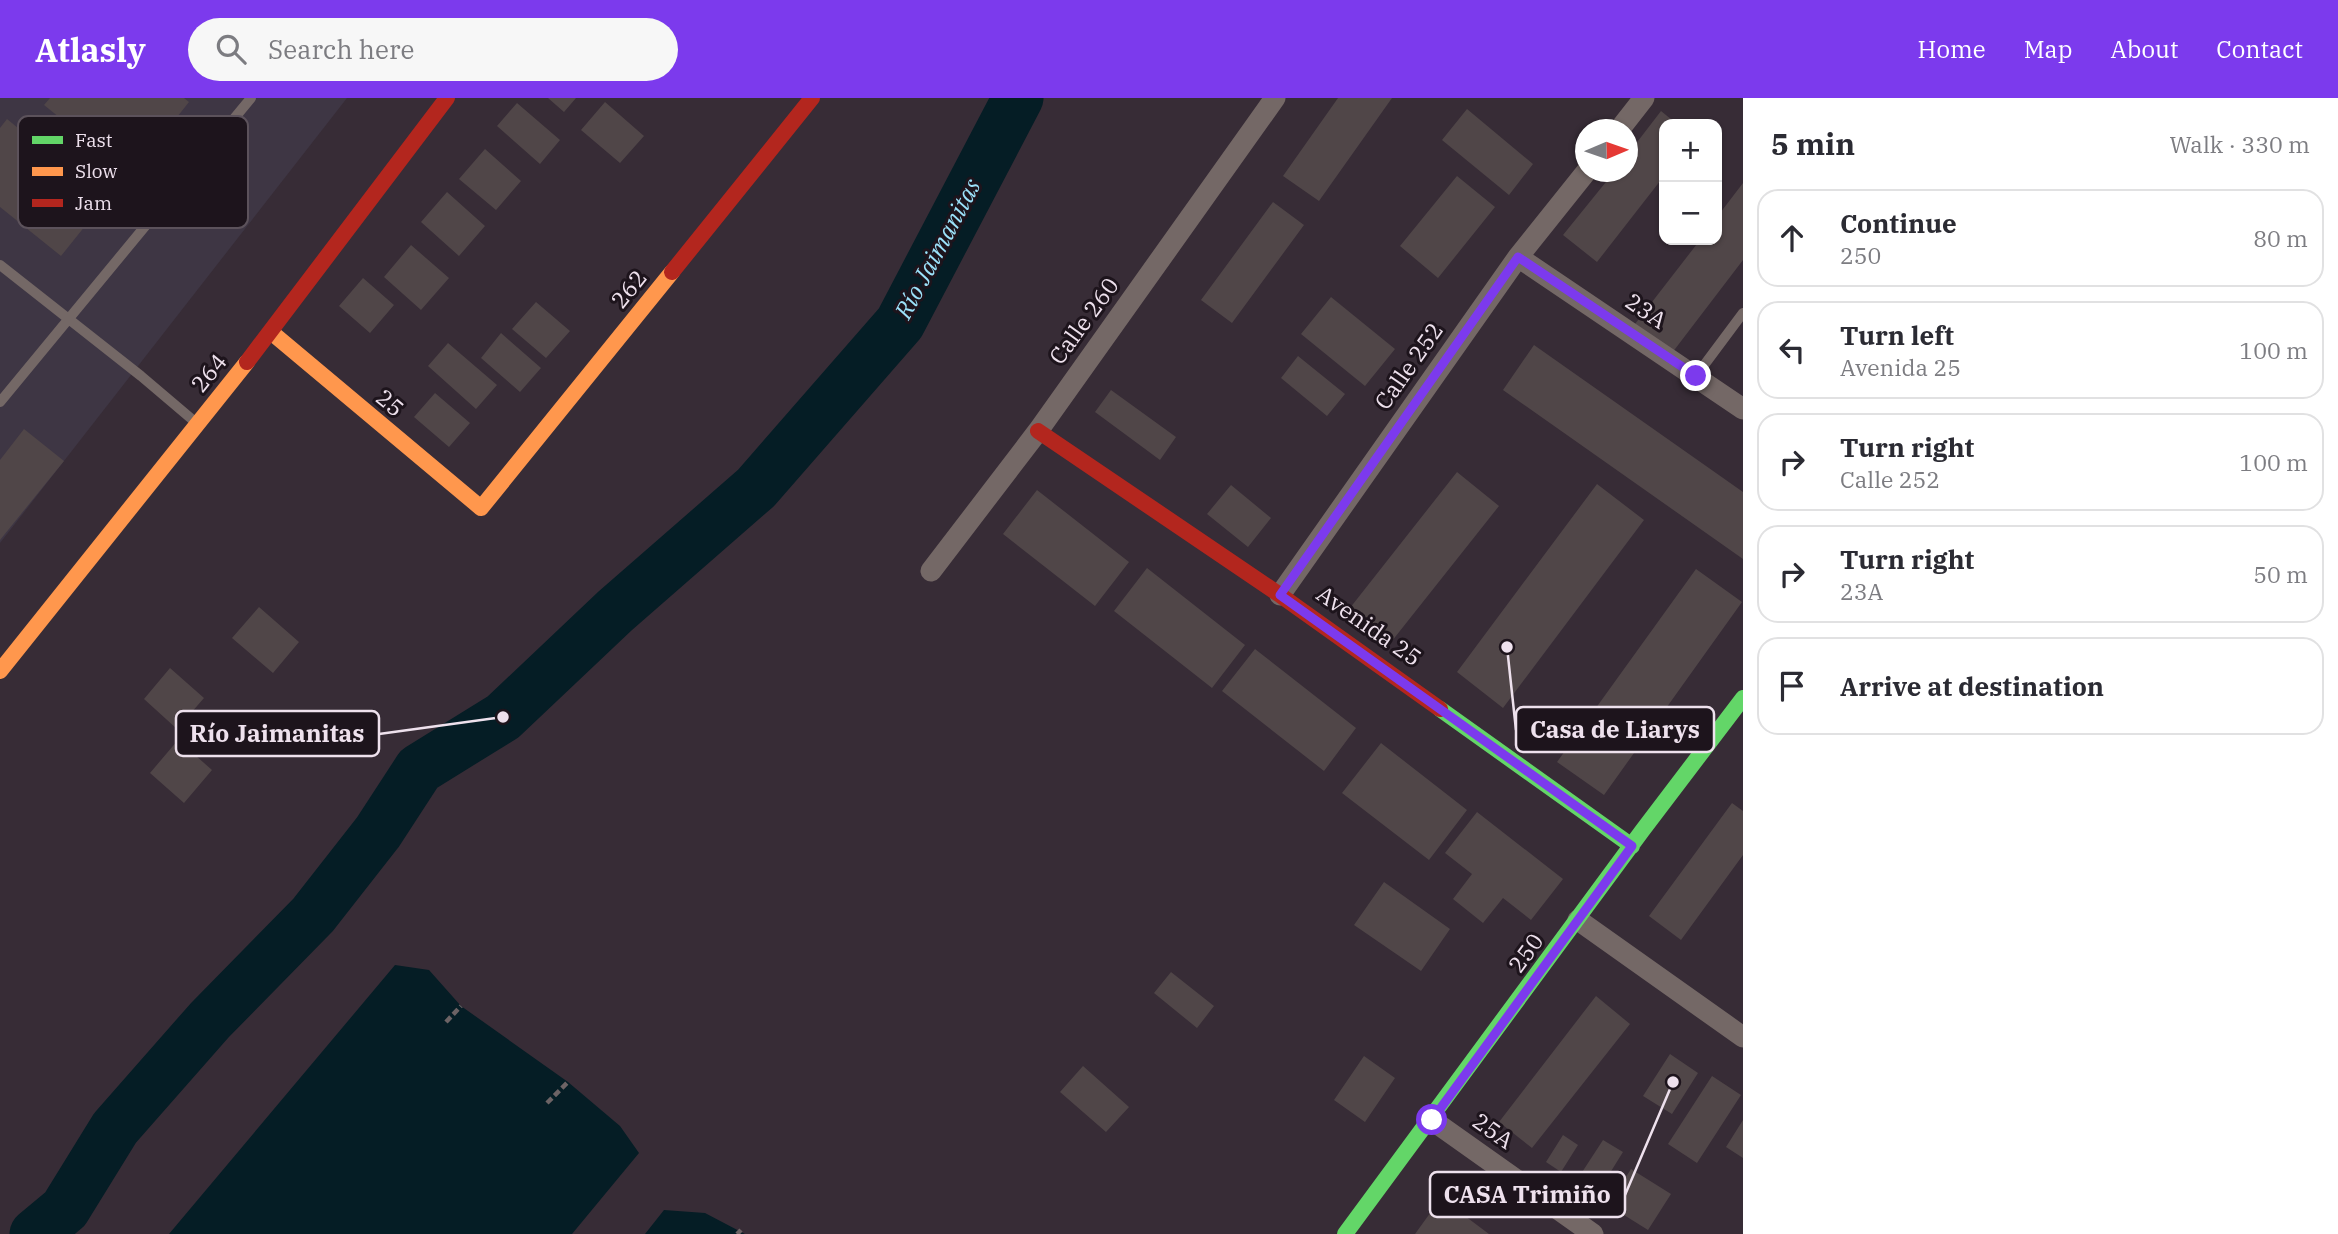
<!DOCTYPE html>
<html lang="en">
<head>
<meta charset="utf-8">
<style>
  body { margin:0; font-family:"IBM Plex Serif",serif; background:#f7f7f7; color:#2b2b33 }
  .controls { position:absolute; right:21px; top:21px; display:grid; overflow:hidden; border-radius:14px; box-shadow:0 2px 5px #0004 }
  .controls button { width:63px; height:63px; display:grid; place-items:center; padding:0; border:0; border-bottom:2px solid #e1e1e2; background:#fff; color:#2b2b33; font:35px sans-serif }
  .compass { position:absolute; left:1575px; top:21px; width:63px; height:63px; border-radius:50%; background:#fff; box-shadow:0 2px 5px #0004; rotate:88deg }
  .stop { position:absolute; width:21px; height:21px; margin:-16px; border:5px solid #7c3aed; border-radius:50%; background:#fff }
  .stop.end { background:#7c3aed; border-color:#fff; box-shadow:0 2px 7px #0008 }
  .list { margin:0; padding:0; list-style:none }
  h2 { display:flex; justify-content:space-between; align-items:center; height:91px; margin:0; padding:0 28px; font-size:30px }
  h2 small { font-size:23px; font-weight:400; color:#7c7c81 }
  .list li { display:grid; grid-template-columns:46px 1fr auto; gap:21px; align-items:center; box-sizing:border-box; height:98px; margin:0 14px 14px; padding:0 14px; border:2px solid #e1e1e2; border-radius:21px }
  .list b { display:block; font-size:26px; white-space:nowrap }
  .list p { margin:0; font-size:23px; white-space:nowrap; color:#7c7c81 }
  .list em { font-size:23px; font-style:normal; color:#7c7c81 }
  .icon { flex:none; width:38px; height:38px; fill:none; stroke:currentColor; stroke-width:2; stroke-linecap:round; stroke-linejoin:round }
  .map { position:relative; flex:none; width:1743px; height:1136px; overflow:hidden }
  header { display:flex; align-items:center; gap:42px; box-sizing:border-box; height:98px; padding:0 35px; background:#7c3aed; color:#fff }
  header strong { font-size:33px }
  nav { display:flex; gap:38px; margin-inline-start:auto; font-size:24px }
  .search { width:490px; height:63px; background:#f7f7f7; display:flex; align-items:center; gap:18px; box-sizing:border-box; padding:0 24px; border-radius:38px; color:#7c7c81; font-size:26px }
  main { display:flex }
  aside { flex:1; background:#fff }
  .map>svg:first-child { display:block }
  .industrial { fill:#3e3644 }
  .water { fill:#051d25 }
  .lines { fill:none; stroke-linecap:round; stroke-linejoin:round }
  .river { stroke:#051d25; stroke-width:51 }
  .building { fill:#504648 }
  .path { stroke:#6d6365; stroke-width:4.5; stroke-dasharray:7 3.5; stroke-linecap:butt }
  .lane { stroke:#746866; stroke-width:10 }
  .street { stroke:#746866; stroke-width:21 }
  .fast { stroke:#63d668; stroke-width:16 }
  .slow { stroke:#ff974d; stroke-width:16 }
  .jam { stroke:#b3261e; stroke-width:16 }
  .route { stroke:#7c3aed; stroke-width:9 }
  .labels { text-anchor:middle; stroke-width:6; stroke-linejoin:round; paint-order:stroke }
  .street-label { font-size:23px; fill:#eee1ed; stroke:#1d141c }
  .water-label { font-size:24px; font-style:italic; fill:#9ce2fa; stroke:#1d141c }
  .key { fill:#1d141c; stroke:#5c525b; stroke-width:2 }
  .key-label { font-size:19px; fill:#eee1ed }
  .leader { fill:none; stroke:#eee1ed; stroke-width:2.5 }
  .callout-dot { fill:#eee1ed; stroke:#1d141c; stroke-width:2.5 }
  .callout { fill:#1d141c; stroke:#eee1ed; stroke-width:2.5 }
  .callout-label { font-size:24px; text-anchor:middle; font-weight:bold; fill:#eee1ed }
</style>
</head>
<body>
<header>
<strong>Atlasly</strong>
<div class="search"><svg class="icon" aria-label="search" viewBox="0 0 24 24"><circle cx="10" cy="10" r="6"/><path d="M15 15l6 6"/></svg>Search here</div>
<nav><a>Home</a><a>Map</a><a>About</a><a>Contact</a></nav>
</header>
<main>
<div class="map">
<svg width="1743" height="1136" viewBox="0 0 1743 1136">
  <rect width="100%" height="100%" fill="#372c36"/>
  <path class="industrial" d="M0,0H347L0,445Z"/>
  <path class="water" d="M395,867L429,872L461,908L568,984L620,1028L639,1055L572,1136H169Z
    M664,1112L705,1115L745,1136H645Z"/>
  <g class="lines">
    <path class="river" d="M35,1136L65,1111L115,1030L210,922L313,817L378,734L419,671L503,619L615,513L756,390L900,225L1018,0"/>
  </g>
  <path class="building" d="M50,0H184L189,4L131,77L44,7Z
    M548,0H576L564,14Z
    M1338,0H1392L1319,103L1283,78Z
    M605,4L644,38L620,65L581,32Z
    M517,5L560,42L540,66L497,28Z
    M1467,11L1533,66L1509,97L1442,42Z
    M1661,13L1677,26H1664V78L1597,164L1563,137L1614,74H1628V56Z
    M7,21L106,102L61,158L0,109V30Z
    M485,51L521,83L496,112L459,81Z
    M1457,78L1495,109L1438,180L1400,148Z
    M1743,85V162L1672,255L1635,226L1700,142H1717V119Z
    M447,94L485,128L459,158L421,124Z
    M1273,104L1304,127L1232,225L1201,202Z
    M411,147L449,180L421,212L384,179Z
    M363,180L394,207L370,235L339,208Z
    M1331,199L1395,251L1365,288L1301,236Z
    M536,204L570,233L546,260L512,231Z
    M501,235L541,270L520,294L481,260Z
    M448,245L497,287L476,311L428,268Z
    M1534,247L1743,394V461L1503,292Z
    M1298,258L1345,296L1327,318L1281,280Z
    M1111,292L1176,339L1160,362L1095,314Z
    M435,295L470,325L449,349L414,319Z
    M24,331L64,363L0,442V362Z
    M1457,374L1499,408L1388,548L1346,515Z
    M1597,386L1644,422L1503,610L1457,574Z
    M1231,387L1271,420L1248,449L1207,416Z
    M1037,392L1129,464L1095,508L1003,436Z
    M1147,470L1245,547L1212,590L1114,513Z
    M1696,471L1742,504L1604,697L1557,664Z
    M259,509L299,544L273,575L232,540Z
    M1255,551L1356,630L1324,673L1222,593Z
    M170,570L204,600L177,631L144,601Z
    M178,642L212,672L184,705L150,675Z
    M1381,645L1467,712L1429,762L1342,695Z
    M1732,705L1743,713V757L1681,842L1649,818Z
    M1477,714L1563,781L1531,822L1503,800L1483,825L1453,801L1472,776L1445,755Z
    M1384,784L1450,831L1421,873L1354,827Z
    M1171,874L1214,908L1197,930L1154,895Z
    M1596,898L1630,926L1532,1050L1499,1024Z
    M1670,956L1698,975L1672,1016L1643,998Z
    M1364,958L1395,980L1365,1024L1334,1002Z
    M1083,968L1129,1009L1106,1034L1060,994Z
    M1712,978L1741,997L1697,1065L1668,1046Z
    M1743,1022V1060L1726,1049Z
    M1563,1037L1578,1047L1561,1074L1546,1064Z
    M1603,1042L1623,1054L1595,1099L1575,1085Z
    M1631,1071L1671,1096L1648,1132L1608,1107Z
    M1441,1100L1489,1136H1415Z"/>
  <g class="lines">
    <path class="path" d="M446,924L461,908
      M547,1005L568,984
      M737,1136L741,1132"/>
    <path class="lane" d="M0,167L141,278L194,323
      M1696,278L1743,215
      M0,304L251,0"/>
    <path class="street" d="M1619,32L1644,0
      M1518,159L1743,311
      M931,473L1038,333L1275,0
      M1280,497L1518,159L1586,74
      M1578,822L1743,939
      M1432,1022L1593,1136"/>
    <path class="fast" d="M1440,611L1632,748
      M1345,1136L1642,733L1743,600"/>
    <path class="slow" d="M271,234L481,410L672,174
      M0,573L247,264"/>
    <path class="jam" d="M672,174L812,0
      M247,264L447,0
      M1038,333L1280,497L1440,611"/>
  </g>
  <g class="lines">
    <path class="route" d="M1432,1022L1632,748L1280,497L1518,159L1696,278"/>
  </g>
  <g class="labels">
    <g class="street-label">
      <text transform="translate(629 191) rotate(-51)" y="8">262</text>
      <text transform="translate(1646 213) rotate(34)" y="8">23A</text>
      <text transform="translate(1084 223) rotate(-54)" y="8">Calle 260</text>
      <text transform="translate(1409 268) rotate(-55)" y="8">Calle 252</text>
      <text transform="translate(209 275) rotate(-51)" y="8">264</text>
      <text transform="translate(390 305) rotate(40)" y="8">25</text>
      <text transform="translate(1369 528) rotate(35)" y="8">Avenida 25</text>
      <text transform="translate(1526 855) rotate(-54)" y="8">250</text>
      <text transform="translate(1493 1033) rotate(35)" y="8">25A</text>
    </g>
    <g class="water-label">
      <text transform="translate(938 151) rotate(-62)" y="8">Río Jaimanitas</text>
    </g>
  </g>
  <rect x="18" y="18" width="230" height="112" rx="10" class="key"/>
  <rect x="32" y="38" width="31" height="8" fill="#63d668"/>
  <rect x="32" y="69" width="31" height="9" fill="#ff974d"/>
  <rect x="32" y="101" width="31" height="8" fill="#b3261e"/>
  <g class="key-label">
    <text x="75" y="49">Fast</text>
    <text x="75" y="80">Slow</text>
    <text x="75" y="112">Jam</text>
  </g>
  <path class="leader" d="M1507 549L1516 632M503 619L379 636M1673 984L1625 1097"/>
  <g class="callout-dot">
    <circle cx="1507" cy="549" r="7"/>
    <circle cx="503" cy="619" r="7"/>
    <circle cx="1673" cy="984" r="7"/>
  </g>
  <g class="callout">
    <rect x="1516" y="609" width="198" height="45" rx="7"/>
    <rect x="176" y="613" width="203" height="45" rx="7"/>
    <rect x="1430" y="1074" width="195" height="45" rx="7"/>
  </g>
  <g class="callout-label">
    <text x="1615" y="640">Casa de Liarys</text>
    <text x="277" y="644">Río Jaimanitas</text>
    <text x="1527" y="1105">CASA Trimiño</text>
  </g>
</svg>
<div class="controls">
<button>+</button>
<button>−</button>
</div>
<svg class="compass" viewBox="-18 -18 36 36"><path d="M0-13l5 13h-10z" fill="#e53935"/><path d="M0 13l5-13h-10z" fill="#7c7c81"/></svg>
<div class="stop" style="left:1432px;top:1022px"></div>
<div class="stop end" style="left:1696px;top:278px"></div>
</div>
<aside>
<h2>5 min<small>Walk · 330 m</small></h2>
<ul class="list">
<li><svg class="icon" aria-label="ahead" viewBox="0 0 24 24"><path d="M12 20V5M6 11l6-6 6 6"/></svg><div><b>Continue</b><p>250</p></div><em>80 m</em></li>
<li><svg class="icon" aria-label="left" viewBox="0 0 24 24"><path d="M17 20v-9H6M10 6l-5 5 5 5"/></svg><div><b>Turn left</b><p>Avenida 25</p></div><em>100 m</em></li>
<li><svg class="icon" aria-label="right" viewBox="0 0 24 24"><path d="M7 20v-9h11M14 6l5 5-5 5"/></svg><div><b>Turn right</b><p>Calle 252</p></div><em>100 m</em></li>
<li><svg class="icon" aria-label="right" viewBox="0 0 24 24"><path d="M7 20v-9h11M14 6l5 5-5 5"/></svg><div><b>Turn right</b><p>23A</p></div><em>50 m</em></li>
<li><svg class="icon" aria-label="arrive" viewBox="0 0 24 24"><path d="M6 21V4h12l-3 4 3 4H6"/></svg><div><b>Arrive at destination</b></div></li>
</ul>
</aside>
</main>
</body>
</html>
